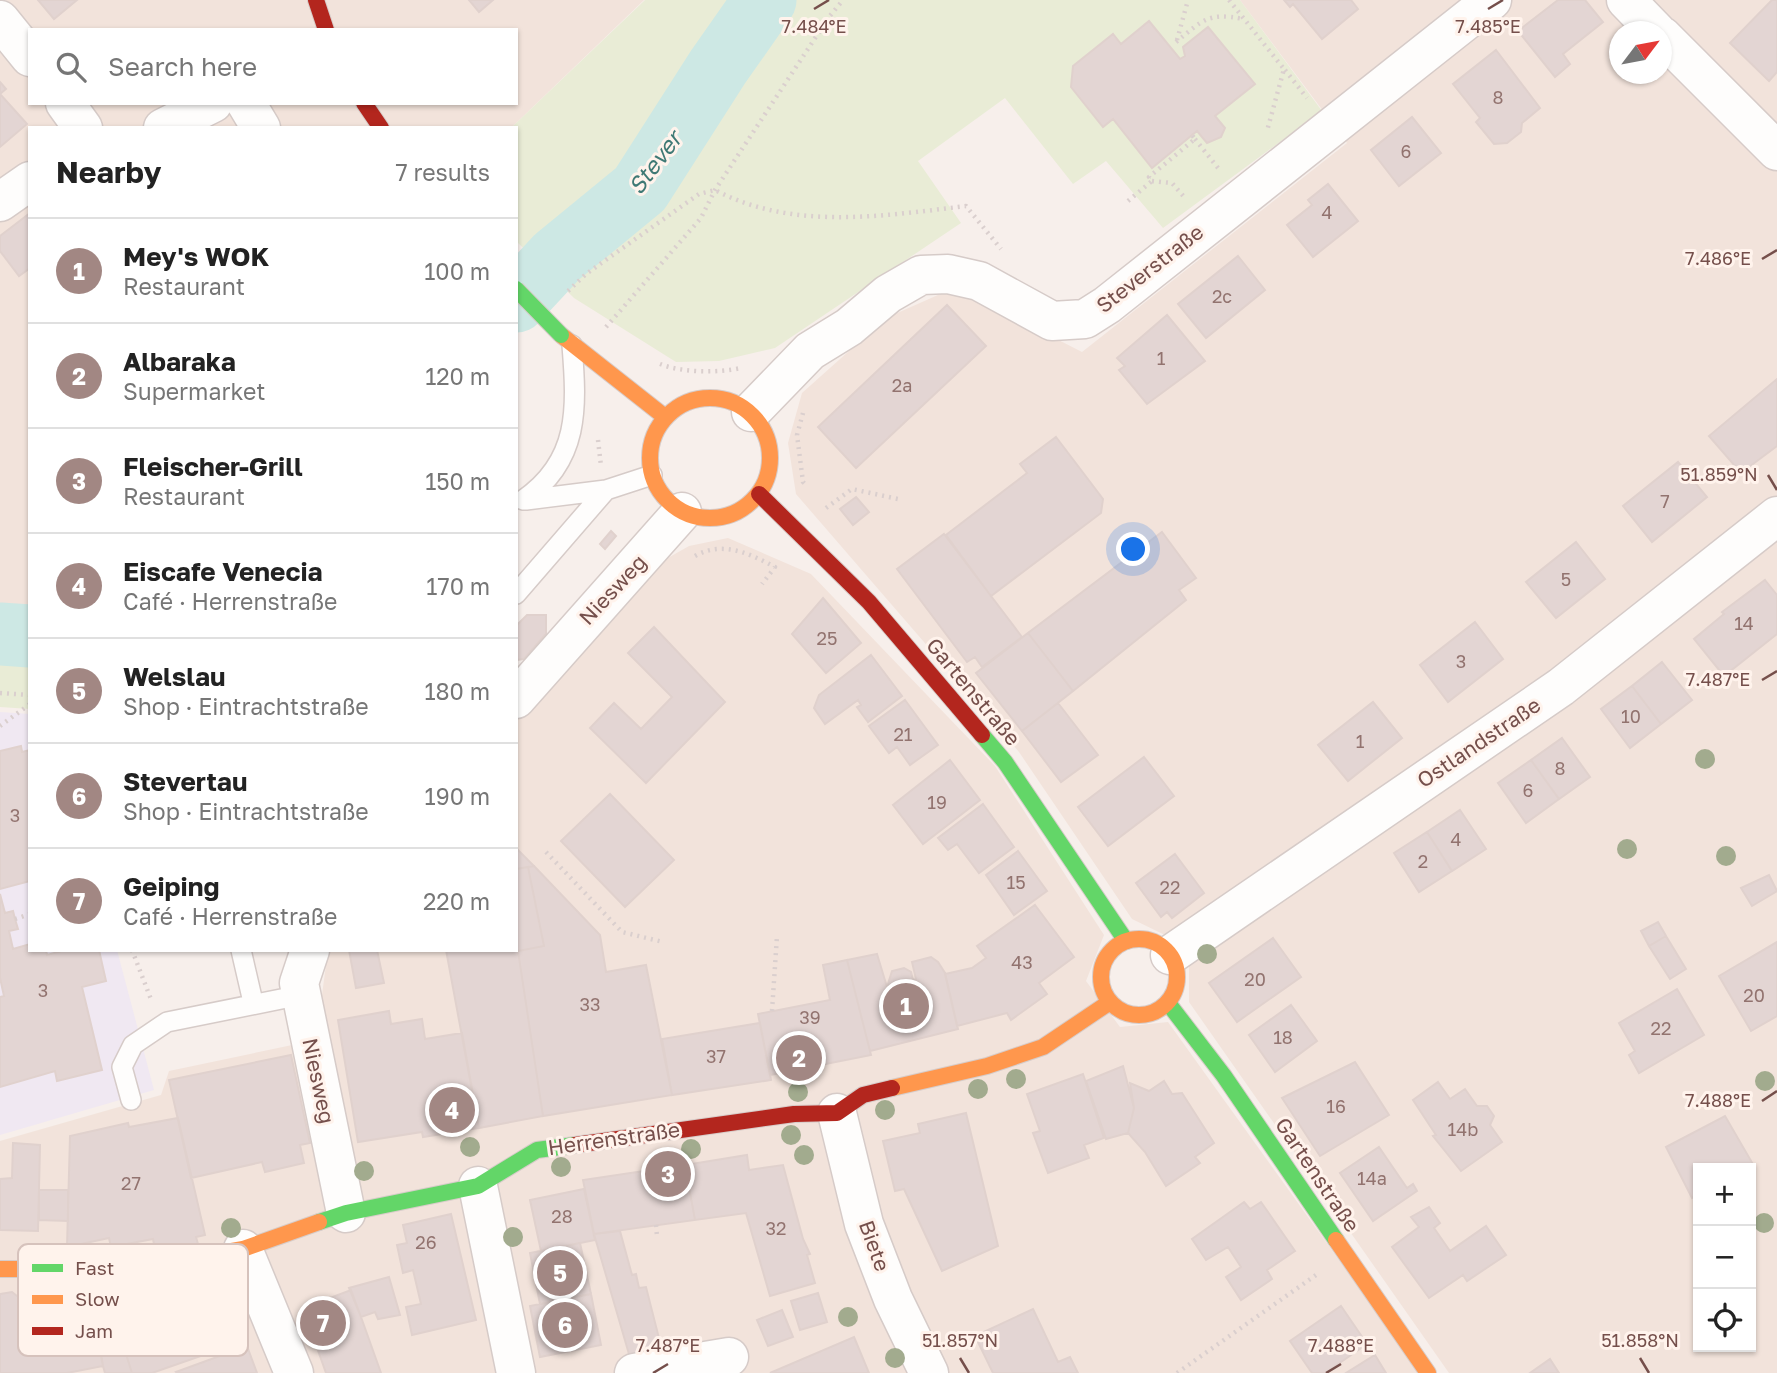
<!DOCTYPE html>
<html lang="en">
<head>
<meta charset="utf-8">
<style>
  body { margin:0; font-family:"Golos Text",sans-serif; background:#f6f6f6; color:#222 }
  .controls { position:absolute; right:21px; bottom:21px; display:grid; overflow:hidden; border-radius:0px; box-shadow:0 2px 5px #0004 }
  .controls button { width:63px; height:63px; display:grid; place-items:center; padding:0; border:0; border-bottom:2px solid #e0e0e0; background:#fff; color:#222; font:35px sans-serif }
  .compass { position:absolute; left:1609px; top:21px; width:63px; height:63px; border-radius:50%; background:#fff; box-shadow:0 2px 5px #0004; rotate:58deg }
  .you { position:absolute; left:1134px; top:550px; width:24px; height:24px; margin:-18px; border:5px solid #fff; border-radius:50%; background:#1a73e8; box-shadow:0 0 0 10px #1a73e833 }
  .badge { display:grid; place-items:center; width:46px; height:46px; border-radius:50%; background:#a28783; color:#fff; font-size:23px; font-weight:700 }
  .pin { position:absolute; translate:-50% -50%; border:4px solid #fff; box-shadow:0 2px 7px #0006 }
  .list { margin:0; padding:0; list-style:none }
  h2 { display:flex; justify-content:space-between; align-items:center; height:91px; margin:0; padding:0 28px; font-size:30px }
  h2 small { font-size:23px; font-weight:400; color:#767676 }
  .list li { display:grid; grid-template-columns:46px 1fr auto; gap:21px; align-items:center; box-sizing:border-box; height:105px; padding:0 28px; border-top:2px solid #e0e0e0 }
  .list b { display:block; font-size:26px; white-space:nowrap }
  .list p { margin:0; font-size:23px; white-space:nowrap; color:#767676 }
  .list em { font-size:23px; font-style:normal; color:#767676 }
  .icon { flex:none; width:38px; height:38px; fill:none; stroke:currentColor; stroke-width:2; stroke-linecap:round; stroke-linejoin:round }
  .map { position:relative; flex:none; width:1777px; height:1373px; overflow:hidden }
  .search { position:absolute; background:#fff; box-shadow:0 2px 5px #0004; left:28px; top:28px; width:490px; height:77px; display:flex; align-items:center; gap:18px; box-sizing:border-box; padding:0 24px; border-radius:0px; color:#767676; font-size:26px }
  .panel { position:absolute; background:#fff; box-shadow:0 2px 5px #0004; left:28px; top:126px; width:490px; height:826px; border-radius:0px }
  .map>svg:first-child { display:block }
  .residential { fill:#f2e3db; fill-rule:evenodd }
  .education { fill:#f0e8f2 }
  .green { fill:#e9ecd6 }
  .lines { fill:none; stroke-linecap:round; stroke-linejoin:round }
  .river { stroke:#cde8e4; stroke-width:63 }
  .building { fill:#e3d5d3; stroke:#e0d1cd; stroke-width:2 }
  .lane-casing { stroke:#d6cbc8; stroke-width:22 }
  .street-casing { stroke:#d6cbc8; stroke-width:41 }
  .fast-casing { stroke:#d7ccc9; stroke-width:18 }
  .slow-casing { stroke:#d7ccc9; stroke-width:18 }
  .jam-casing { stroke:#d7ccc9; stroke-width:18 }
  .path { stroke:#dacfce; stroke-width:4.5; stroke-dasharray:2 5; stroke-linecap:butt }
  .lane { stroke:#fefdfc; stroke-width:19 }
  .street { stroke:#fefdfc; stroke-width:38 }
  .fast { stroke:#63d668; stroke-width:16 }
  .slow { stroke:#ff974d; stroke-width:16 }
  .jam { stroke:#b3261e; stroke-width:16 }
  .fast-bridge-casing { stroke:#d7ccc9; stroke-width:18; stroke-linecap:butt }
  .fast-bridge { stroke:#63d668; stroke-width:16 }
  .tree { fill:#a2ab8e }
  .ticks { fill:none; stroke:#754f4b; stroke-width:2.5 }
  .labels { text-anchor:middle; stroke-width:6; stroke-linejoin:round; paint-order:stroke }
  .number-label { font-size:18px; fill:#92736f }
  .street-label { font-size:21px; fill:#754f4b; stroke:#fff3ec }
  .water-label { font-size:23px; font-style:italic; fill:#3f7975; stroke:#fff3ec }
  .key { fill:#fff3ec; stroke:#d6c2bc; stroke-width:2 }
  .key-label { font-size:19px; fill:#754f4b }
  .ticks-label { font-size:18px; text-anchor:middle; fill:#754f4b; stroke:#fff3ec; stroke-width:6; stroke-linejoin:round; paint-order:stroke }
</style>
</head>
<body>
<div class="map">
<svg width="1777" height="1373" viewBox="0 0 1777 1373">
  <rect width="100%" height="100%" fill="#f7efeb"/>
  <path class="residential" d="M0,0H644L511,128H30V614L26,617L0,611ZM30,30H516V103H30Z
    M1240,0H1777V1373H1449L1189,1002V966L1169,937L1132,919L1019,752L796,494L788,443L802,393L886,318L947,291L1004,312L1082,352L1347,143ZM1620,32H1662V74H1620ZM1698,1168H1751V1347H1698Z
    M728,538L811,574L995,766L1104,935L1086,981L1120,1027L1168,1022L1420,1373H0V1141L161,1095L169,1071L316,1040L328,950H516V715L645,571L689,546Z"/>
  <path class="education" d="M0,712L30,714V950H117L154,1090L0,1135Z"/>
  <path class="green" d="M645,0H1240L1322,111L1163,228L1106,161L1073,184L1005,98L918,161L961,223L775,348L719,361L676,362L574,298L516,241V128H511Z
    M0,618L27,624L30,709L0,707Z"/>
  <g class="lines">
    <path class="river" d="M516,301L557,257L640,189L718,67L765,0
      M0,634L30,636"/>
  </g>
  <path class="building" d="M38,0H77L54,19Z
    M469,0H493L479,12Z
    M1284,0H1351L1358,9L1322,39L1293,4L1290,7Z
    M1558,0H1585L1603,22L1563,54L1570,64L1555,77L1518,31Z
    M1772,0H1777V72L1769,81L1730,43Z
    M1149,21L1180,59L1185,56L1183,47L1208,27L1255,84L1215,116L1225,128L1221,137L1207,143L1197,131L1152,168L1113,119L1103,127L1071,87L1073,66L1113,34L1121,44Z
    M1496,50L1540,108L1522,123L1521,132L1507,143L1494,144L1476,122L1480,118L1453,84Z
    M0,82L6,89L0,94L27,124L0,147Z
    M1412,117L1441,153L1399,186L1371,150Z
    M1328,184L1358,221L1313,257L1287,225L1312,205L1308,200Z
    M30,213V268L19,276L0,251V236Z
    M1238,256L1265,290L1206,338L1178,304Z
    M947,305L986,346L856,468L818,427Z
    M1167,315L1205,361L1147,404L1119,370L1125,366L1117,358Z
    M1777,379V446L1741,473L1709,436Z
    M1056,437L1103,499L1101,513L991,596L946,535L1027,473L1020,464Z
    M1678,462L1707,497L1652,542L1623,506Z
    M856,497L869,512L853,525L840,509Z
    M611,531L616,536L605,549L600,544Z
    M1162,532L1196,578L1179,590L1186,600L1073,691L1028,633Z
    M944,534L1022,637L982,667L975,657L967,662L897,569Z
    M1576,542L1605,579L1556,618L1526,582Z
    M1765,580L1777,595V634L1724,676L1694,639L1724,614L1722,612Z
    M823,598L861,643L826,673L792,634Z
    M527,615H546V634L524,659L516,660V626Z
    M1475,622L1503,659L1448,702L1420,665Z
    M654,627L725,702L646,783L590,728L614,703L641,729L672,697L628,653Z
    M1028,633L1073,691L1022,731L976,673Z
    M871,655L902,696L868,722L857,707L861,705L858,700L825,724L814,708L819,695Z
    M1662,662L1692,700L1661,724L1632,686Z
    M1632,686L1661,724L1630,748L1601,709Z
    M905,700L938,745L910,765L897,747L889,753L869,726Z
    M1373,702L1402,738L1348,781L1318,745Z
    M1058,703L1098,755L1061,782L1022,731Z
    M1562,738L1590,777L1559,799L1531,760Z
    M21,746L22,752L30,750V881L0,889V751Z
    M1144,757L1174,796L1108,846L1078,807Z
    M950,760L980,800L923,844L893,805Z
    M1531,760L1559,799L1526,823L1498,783Z
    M610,794L674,860L625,907L561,841Z
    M983,804L1014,847L979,873L957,844L948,850L938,838Z
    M1460,810L1486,849L1452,871L1427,832Z
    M1427,832L1452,871L1419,892L1394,853Z
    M516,848L534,866L516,869Z
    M1018,851L1047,891L1014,915L986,875Z
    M1175,854L1204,893L1172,918L1167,912L1161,917L1136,883Z
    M534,866L600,935L606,972L646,965L672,1095L543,1116L518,951L544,946L528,867Z
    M528,867L544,946L518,951L543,1116L479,1128L446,950H516V869Z
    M1769,875L1777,891L1752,906L1741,888Z
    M0,894L5,913L13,911L15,919L18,929L9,931L13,949L30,944V950H46L47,955L65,950H99L106,981L82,987L102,1070L57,1081L55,1071L0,1087V997L4,996L0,978Z
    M1035,905L1074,957L1039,983L1047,994L1011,1020L1007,1013L957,1026L945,974L972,968L986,958L977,946Z
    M1658,922L1666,936L1649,946L1641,931Z
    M1666,936L1686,969L1670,979L1649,946Z
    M1273,938L1301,977L1237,1022L1209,983Z
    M1777,942V1016L1751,1031L1719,976Z
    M349,950H377L384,983L356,988Z
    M877,954L887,987L892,971L904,968L911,972L913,980L916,979L912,962L931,957L938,962L945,973L958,1029L870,1051L847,960Z
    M847,960L871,1055L770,1075L758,1014L830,1000L823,965Z
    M1677,989L1704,1035L1639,1073L1629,1055L1635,1051L1619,1023Z
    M1291,1005L1317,1041L1275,1072L1249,1035Z
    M389,1011L391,1024L422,1019L425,1039L462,1033L479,1128L423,1137L422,1132L358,1142L338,1020Z
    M760,1023L771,1080L672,1095L662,1039Z
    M291,1055L310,1143L300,1145L304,1163L265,1172L262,1162L191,1178L169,1080Z
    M1355,1062L1389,1115L1320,1156L1282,1098Z
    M1123,1066L1134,1108L1128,1133L1106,1139L1086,1081Z
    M1083,1074L1104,1138L1084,1145L1089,1158L1048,1173L1033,1133L1040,1131L1027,1094Z
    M1164,1081L1172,1094L1182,1093L1214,1143L1195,1157L1200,1163L1166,1186L1145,1152L1128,1133L1134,1108L1130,1083L1149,1091Z
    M1438,1082L1450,1099L1465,1089L1477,1106H1487L1494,1116L1490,1125L1502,1142L1461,1171L1433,1136L1436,1135L1413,1100Z
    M966,1113L998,1246L942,1271L904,1189L895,1191L883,1141L920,1133L918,1124Z
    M1725,1116L1754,1166L1698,1168V1194L1692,1198L1666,1147Z
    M178,1118L205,1235L196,1237L198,1244L156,1254L153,1239L111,1247L109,1238L67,1247L70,1136L128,1123L129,1127Z
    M13,1143L40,1145L38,1231L0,1230V1179L12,1178Z
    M1379,1147L1407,1188L1413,1184L1417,1191L1373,1221L1340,1173Z
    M747,1155L749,1170L783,1165L803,1239L810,1254L807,1255L815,1283L770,1296L746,1213L695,1220L685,1165Z
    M685,1165L695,1220L594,1234L583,1180Z
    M584,1189L595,1240L541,1251L530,1200Z
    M39,1190H68V1221L39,1220Z
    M1244,1202L1250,1209L1261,1202L1295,1251L1267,1270L1272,1279L1241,1300L1226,1277L1241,1267L1228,1247L1206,1260L1192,1239Z
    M1429,1207L1440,1223L1434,1228L1450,1251L1486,1226L1506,1255L1467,1281L1463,1275L1429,1298L1392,1247L1419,1227L1411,1217Z
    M451,1214L476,1320L412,1335L406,1307L421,1304L413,1270L403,1273L397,1245L407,1243L403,1225Z
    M620,1231L632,1275L636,1274L639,1288L646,1287L662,1350L631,1361L594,1234Z
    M580,1243L591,1294L540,1304L530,1253Z
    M389,1277L400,1315L378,1319L375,1312L361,1317L349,1288Z
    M222,1279L244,1341L152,1373H132L117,1326L181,1305L176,1288Z
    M62,1290L67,1294L91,1292L103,1366L67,1373H0V1294L12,1292L17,1296L37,1291L42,1295Z
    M351,1290L361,1317L381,1373H326L303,1308Z
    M818,1293L827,1322L800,1330L791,1301Z
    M591,1294L601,1345L540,1357L530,1306Z
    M1341,1306L1367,1344L1325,1373H1312L1290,1341Z
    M1033,1309L1058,1362L1070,1357L1078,1373H993L975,1336Z
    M782,1310L793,1337L768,1346L757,1320Z
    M117,1326L132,1373H105L103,1366L96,1332Z
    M854,1337L869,1373H770Z
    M247,1346L257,1373H177L176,1372Z
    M1375,1355L1386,1373H1346Z
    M1550,1359L1559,1373H1530Z"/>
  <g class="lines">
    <defs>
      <path id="lane" d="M523,500C580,461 577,408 572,345
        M526,500L606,490L652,475
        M516,594L606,490
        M241,950L253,1002
        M131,1100L122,1067L133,1045L167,1022L301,995"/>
      <path id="street" d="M1626,0L1657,32
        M0,20L30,57
        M1662,36L1777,151
        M65,103L83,128
        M246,103L261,128
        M163,128L213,103
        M0,202L30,181
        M751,412L810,351L849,327L888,294L921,275L948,274L979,281L1052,321L1085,319L1107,305L1492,0
        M516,699L682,512
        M310,950L299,983L346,1213
        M1170,955L1561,687L1777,516
        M837,1113L864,1224L893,1299L929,1373
        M478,1186L516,1373
        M243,1249L294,1373
        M634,1373L729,1357"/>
      <path id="fast" d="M982,735L1005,762L1126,941
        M1168,1003L1224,1076L1336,1240
        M319,1222L346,1213L478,1186L537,1150L575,1145"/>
      <path id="slow" d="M561,335L665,417
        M650 458a60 60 0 1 1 120 0a60 60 0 1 1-120 0Z
        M1101 977a38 38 0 1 1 76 0a38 38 0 1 1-76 0Z
        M892,1088L987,1066L1043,1047L1110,1002
        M1336,1240L1428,1373
        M0,1269H130L243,1249L319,1222"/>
      <path id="jam" d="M316,0L326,30
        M364,103L381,128
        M759,494L869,602L982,735
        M575,1145L794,1114L837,1113L863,1095L892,1088"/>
    </defs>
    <use href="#lane" class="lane-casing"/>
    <use href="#street" class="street-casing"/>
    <use href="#fast" class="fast-casing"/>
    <use href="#slow" class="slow-casing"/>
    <use href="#jam" class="jam-casing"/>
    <path class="path" d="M1229,0L1284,69L1267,131
      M1177,40L1188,0
      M1176,42C1203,20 1208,12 1243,19
      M1285,70L1307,98
      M1195,139L1218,168
      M1152,181L1172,183L1185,198
      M1128,201L1152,181L1149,177L1195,139L1192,135
      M568,291L586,274L699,194L715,190C793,231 883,216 966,206L1001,249
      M606,327L701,218L715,190L829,17L843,0
      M660,364C683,373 717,373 741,368
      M803,413L797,435L803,482L807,486
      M598,440L601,466
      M826,508L852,489L898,499
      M695,556C723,540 750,554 775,567L762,584
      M0,693L30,695
      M0,726L30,704
      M546,852L622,932L663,942
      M15,919L30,914
      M132,950L152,1002
      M772,1011L777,936
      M656,1225L657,1236
      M1177,1373L1316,1275"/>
    <use href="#lane" class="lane"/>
    <use href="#street" class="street"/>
    <use href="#fast" class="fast"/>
    <use href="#slow" class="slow"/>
    <use href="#jam" class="jam"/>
    <defs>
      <path id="fast-bridge" d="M516,289L561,335"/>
    </defs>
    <use href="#fast-bridge" class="fast-bridge-casing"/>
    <use href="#fast-bridge" class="fast-bridge"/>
  </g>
  <g class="tree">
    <circle cx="1705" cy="759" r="10"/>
    <circle cx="1627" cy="849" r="10"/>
    <circle cx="1726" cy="856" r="10"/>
    <circle cx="1207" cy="954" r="10"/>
    <circle cx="1016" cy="1079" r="10"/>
    <circle cx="1765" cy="1081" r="10"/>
    <circle cx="978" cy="1089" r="10"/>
    <circle cx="798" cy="1092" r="10"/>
    <circle cx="885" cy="1110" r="10"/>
    <circle cx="791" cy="1135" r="10"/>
    <circle cx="470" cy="1147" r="10"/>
    <circle cx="691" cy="1149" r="10"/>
    <circle cx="804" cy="1155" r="10"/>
    <circle cx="561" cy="1167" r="10"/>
    <circle cx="364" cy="1171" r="10"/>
    <circle cx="1764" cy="1223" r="10"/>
    <circle cx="231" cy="1228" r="10"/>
    <circle cx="513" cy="1237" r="10"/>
    <circle cx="848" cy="1317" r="10"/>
    <circle cx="895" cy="1358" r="10"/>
  </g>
  <path class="ticks" d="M814,9L829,0M1488,9L1503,0M1762,259L1777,250M1768,475L1777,490M1762,680L1777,671M1762,1101L1777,1091M960,1358L969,1373M1640,1358L1649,1373M653,1373L668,1364M1326,1373L1341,1364"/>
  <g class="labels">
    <g class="number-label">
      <text x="1498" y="104">8</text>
      <text x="1406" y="158">6</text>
      <text x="1327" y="219">4</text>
      <text x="1222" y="303">2c</text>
      <text x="1161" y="365">1</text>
      <text x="902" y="392">2a</text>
      <text x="1665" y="508">7</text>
      <text x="1566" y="586">5</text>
      <text x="1744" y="630">14</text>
      <text x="827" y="645">25</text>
      <text x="1461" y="668">3</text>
      <text x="1631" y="723">10</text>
      <text x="903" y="741">21</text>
      <text x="1360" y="748">1</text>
      <text x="1560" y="775">8</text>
      <text x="1528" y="797">6</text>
      <text x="937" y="809">19</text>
      <text x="15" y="822">3</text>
      <text x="1456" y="846">4</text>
      <text x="1423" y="868">2</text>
      <text x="1016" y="889">15</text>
      <text x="1170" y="894">22</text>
      <text x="1022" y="969">43</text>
      <text x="1255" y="986">20</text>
      <text x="43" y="997">3</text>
      <text x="1754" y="1002">20</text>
      <text x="590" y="1011">33</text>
      <text x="810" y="1024">39</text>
      <text x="1661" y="1035">22</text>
      <text x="1283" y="1044">18</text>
      <text x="716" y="1063">37</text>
      <text x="1336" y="1113">16</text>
      <text x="1463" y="1136">14b</text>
      <text x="1372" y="1185">14a</text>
      <text x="131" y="1190">27</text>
      <text x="562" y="1223">28</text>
      <text x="776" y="1235">32</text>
      <text x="426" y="1249">26</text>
    </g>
    <g class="street-label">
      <text transform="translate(1150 269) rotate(-38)" y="7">Steverstraße</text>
      <text transform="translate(613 590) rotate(-47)" y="7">Niesweg</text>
      <text transform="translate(973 692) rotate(50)" y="7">Gartenstraße</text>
      <text transform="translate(1479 743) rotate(-34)" y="7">Ostlandstraße</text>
      <text transform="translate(318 1081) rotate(78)" y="7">Niesweg</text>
      <text transform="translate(614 1139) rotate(-8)" y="7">Herrenstraße</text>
      <text transform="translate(1317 1175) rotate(56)" y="7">Gartenstraße</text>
      <text transform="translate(874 1246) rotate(70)" y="7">Biete</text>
    </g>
    <g class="water-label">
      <text transform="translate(655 163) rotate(-53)" y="8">Stever</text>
    </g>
  </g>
  <rect x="18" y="1244" width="230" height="112" rx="10" class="key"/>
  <rect x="32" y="1264" width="31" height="8" fill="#63d668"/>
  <rect x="32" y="1295" width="31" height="9" fill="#ff974d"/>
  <rect x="32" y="1327" width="31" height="8" fill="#b3261e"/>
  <g class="key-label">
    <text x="75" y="1275">Fast</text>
    <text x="75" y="1306">Slow</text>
    <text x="75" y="1338">Jam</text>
  </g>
  <g class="ticks-label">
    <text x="814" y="33">7.484°E</text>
    <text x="1488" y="33">7.485°E</text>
    <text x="1718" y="265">7.486°E</text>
    <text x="1719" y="481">51.859°N</text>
    <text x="1718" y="686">7.487°E</text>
    <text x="1718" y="1107">7.488°E</text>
    <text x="960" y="1347">51.857°N</text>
    <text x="1640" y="1347">51.858°N</text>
    <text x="668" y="1352">7.487°E</text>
    <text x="1341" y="1352">7.488°E</text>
  </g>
</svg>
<div class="controls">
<button>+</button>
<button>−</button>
<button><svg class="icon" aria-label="locate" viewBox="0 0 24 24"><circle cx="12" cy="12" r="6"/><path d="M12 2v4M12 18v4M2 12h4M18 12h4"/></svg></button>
</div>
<svg class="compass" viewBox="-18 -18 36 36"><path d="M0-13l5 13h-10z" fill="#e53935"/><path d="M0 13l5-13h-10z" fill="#767676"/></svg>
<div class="you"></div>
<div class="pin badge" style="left:906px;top:1006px">1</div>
<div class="pin badge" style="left:799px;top:1058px">2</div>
<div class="pin badge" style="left:668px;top:1174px">3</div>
<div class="pin badge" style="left:452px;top:1110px">4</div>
<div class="pin badge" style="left:560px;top:1273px">5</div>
<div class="pin badge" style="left:565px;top:1325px">6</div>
<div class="pin badge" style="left:323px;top:1323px">7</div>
<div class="search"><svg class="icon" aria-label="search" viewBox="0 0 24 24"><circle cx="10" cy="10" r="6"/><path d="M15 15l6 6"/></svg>Search here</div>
<section class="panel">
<h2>Nearby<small>7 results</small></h2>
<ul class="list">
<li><span class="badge">1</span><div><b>Mey's WOK</b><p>Restaurant</p></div><em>100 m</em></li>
<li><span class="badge">2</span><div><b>Albaraka</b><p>Supermarket</p></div><em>120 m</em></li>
<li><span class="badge">3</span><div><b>Fleischer-Grill</b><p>Restaurant</p></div><em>150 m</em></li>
<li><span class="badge">4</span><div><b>Eiscafe Venecia</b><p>Café · Herrenstraße</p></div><em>170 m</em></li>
<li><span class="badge">5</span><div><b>Welslau</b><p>Shop · Eintrachtstraße</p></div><em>180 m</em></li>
<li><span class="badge">6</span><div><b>Stevertau</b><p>Shop · Eintrachtstraße</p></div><em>190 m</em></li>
<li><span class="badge">7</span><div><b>Geiping</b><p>Café · Herrenstraße</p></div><em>220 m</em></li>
</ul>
</section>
</div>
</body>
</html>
